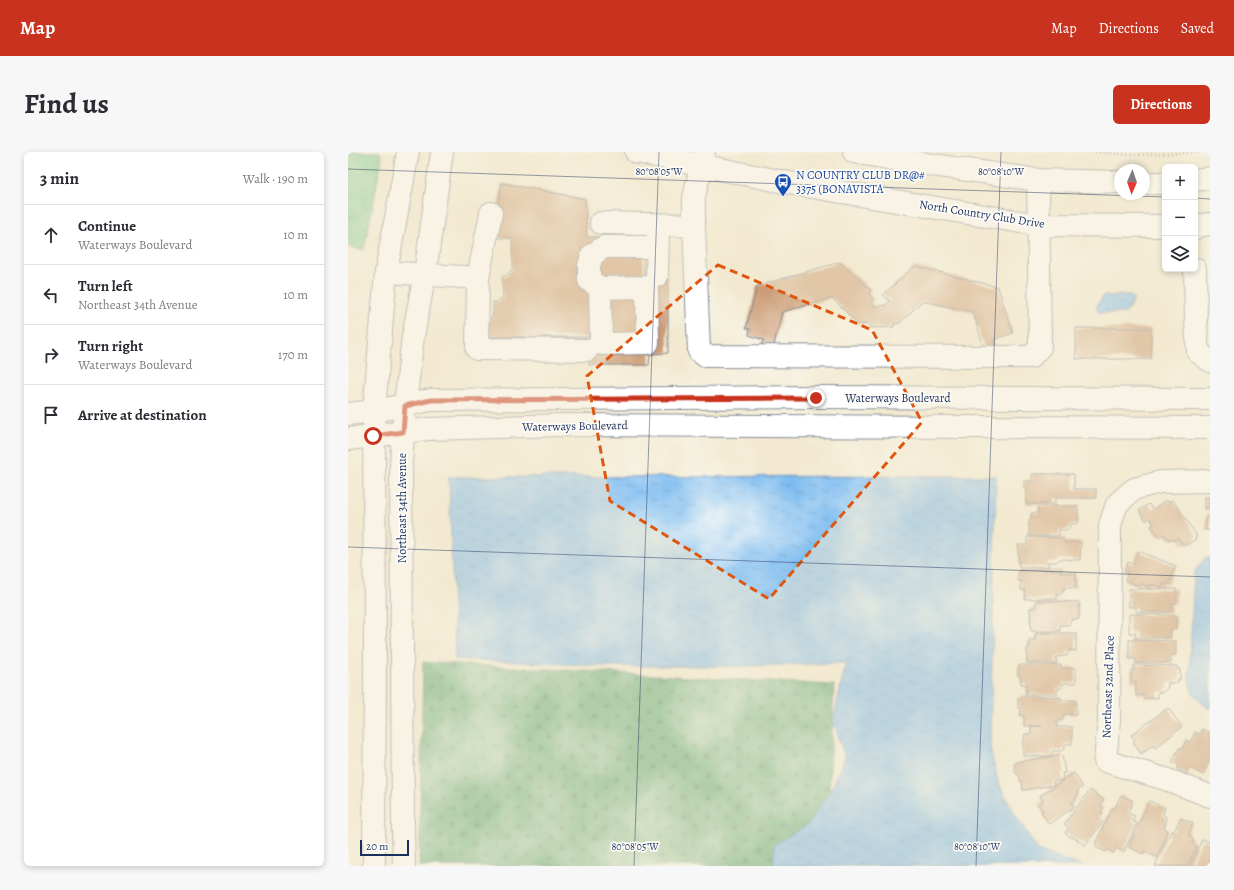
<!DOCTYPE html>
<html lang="en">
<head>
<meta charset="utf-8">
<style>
  body { margin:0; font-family:Alegreya,serif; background:#f7f7f7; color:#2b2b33 }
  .controls { position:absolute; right:12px; top:12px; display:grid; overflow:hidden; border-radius:6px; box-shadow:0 2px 6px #0003 }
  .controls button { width:36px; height:36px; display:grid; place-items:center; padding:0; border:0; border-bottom:1px solid #e1e1e2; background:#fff; color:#2b2b33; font:20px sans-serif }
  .compass { position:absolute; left:766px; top:12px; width:36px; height:36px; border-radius:50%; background:#fff; box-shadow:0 2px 6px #0003; rotate:182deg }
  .scale { position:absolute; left:12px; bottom:10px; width:49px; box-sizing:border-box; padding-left:4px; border:2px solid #1b2f5e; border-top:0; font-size:11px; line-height:14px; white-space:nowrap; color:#1b2f5e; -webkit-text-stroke:3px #fdfcf7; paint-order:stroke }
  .stop { position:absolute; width:12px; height:12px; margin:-9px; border:3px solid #c8321e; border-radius:50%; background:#fff }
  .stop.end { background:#c8321e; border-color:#fff; box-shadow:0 1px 4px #0008 }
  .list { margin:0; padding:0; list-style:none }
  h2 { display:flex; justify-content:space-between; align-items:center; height:52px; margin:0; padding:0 16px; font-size:17px }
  h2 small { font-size:13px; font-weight:400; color:#7c7c81 }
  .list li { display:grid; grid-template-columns:26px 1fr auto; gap:12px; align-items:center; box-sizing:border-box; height:60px; padding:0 16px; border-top:1px solid #e1e1e2 }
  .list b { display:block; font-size:15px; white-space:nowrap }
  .list p { margin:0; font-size:13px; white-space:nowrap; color:#7c7c81 }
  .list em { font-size:13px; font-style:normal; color:#7c7c81 }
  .icon { flex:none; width:22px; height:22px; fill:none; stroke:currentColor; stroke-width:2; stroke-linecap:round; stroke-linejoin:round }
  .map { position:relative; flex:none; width:862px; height:714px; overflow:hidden; border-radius:6px }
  header { display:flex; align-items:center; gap:24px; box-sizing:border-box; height:56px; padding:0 20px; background:#c8321e; color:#fff }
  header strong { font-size:19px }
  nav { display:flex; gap:22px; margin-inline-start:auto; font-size:14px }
  .intro { display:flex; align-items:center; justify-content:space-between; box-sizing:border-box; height:96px; padding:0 24px }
  h1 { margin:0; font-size:28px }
  .button { padding:10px 18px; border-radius:6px; background:#c8321e; color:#fff; font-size:14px; font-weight:700 }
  main { display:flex; gap:24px; padding:0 24px }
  aside { flex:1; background:#fff; border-radius:6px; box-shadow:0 2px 6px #0003 }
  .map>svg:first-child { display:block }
  .grass { fill:url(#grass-tufts); stroke:#477c75 }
  .forest { fill:url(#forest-firs); stroke:#3c6e6b }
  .water { fill:url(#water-ripples); stroke:#4c75a7 }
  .building { fill:#cc9c76 }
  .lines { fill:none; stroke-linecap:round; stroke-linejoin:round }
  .minor-casing { stroke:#868c97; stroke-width:24 }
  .path { stroke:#868c97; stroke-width:2.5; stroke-dasharray:1 3; stroke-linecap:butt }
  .minor { stroke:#fff; stroke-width:22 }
  .route { stroke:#c8321e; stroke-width:5 }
  .marked { fill:none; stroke:#de5710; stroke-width:3; stroke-dasharray:8 5; stroke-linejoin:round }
  .ticks { fill:none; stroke:#1b2f5e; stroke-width:1; stroke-opacity:0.45 }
  .labels { text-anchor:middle; stroke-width:3.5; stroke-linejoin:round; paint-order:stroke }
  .transit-label { font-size:12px; fill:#164399; stroke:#fdfcf7; text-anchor:start }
  .street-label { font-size:12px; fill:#1b2f5e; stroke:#fdfcf7 }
  .ticks-label { font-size:10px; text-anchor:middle; fill:#1b2f5e; stroke:#fdfcf7; stroke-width:3.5; stroke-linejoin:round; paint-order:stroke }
</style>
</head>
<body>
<header>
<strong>Map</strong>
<nav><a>Map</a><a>Directions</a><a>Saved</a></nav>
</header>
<div class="intro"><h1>Find us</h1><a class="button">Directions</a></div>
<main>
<aside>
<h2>3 min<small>Walk · 190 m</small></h2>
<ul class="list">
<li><svg class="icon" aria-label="ahead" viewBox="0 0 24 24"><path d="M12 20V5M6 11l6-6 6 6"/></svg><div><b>Continue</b><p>Waterways Boulevard</p></div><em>10 m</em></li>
<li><svg class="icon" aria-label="left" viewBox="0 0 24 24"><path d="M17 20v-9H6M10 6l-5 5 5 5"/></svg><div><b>Turn left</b><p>Northeast 34th Avenue</p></div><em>10 m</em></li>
<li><svg class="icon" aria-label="right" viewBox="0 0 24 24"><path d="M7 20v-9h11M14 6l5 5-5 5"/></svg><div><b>Turn right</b><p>Waterways Boulevard</p></div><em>170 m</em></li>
<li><svg class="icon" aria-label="arrive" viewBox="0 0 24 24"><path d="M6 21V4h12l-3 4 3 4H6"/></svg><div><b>Arrive at destination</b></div></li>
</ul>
</aside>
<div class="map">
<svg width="862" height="714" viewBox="0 0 862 714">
  <defs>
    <pattern id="grass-tufts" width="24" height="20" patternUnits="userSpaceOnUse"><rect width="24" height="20" fill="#73c88c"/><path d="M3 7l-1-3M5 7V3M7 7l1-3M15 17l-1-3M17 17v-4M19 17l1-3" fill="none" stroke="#5ea376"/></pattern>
    <pattern id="forest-firs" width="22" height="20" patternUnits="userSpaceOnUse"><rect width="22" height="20" fill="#5eac78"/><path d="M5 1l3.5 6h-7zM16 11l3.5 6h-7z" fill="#4d8c66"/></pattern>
    <pattern id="water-ripples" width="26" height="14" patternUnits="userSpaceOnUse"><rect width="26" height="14" fill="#7cbbf0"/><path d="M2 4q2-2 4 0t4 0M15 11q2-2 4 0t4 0" fill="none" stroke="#6598c6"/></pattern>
  </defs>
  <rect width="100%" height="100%" fill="#fdfcf7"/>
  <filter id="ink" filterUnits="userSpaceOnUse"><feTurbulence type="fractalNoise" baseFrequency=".025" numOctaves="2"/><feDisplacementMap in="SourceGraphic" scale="8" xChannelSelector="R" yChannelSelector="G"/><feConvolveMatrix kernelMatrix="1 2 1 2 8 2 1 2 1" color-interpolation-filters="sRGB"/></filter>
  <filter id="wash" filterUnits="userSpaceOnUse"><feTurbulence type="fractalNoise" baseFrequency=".012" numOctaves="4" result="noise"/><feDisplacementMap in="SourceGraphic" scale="16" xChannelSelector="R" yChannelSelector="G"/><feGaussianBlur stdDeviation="0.9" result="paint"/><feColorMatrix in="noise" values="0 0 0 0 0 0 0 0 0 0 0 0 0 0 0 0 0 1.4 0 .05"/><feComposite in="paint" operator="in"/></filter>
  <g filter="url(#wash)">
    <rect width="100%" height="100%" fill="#f2e9d0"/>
    <path class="grass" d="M0,0H32L34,6L16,98L0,95Z"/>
    <path class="forest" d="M75,510L486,533L478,714H71Z"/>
    <path class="water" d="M782,143L786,148L778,161H752L748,156L755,144Z
      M648,324L642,596L650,630L669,666L691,699L735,714H426V693L460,672L484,636L497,605L485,569L498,511L398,514H253L107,507L101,325Z
      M857,406H862V557C848,546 843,544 841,526L846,420Z"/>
    <g id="blocks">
      <path class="building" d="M154,31L237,47L239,85L295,84L296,124H320V201L302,202L301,213H241L238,185H195V191H176V185H135L139,172L145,163V150H150L155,144L154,124H159L165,115L164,86H144Z
        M492,110L523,138L521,142L526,147L523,150L527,155L538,153L542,149L535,143L567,114L650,135L665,181L645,188L647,194L636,196L625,160L574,149L552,171L546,172V175L522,176L521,172H510L484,146L434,160L425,197L413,193L416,188L401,183L402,177L398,176L409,134Z
        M728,176H803V207H728Z
        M684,322H726V337H748V346H707V352H678V337H676V329H684Z
        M857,345H862V357H857Z
        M819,348L821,350L825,348L849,384L847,385L848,387L839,393L837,392L835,393L830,386L826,388L820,387L816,382L811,385L803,374L806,372L802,366L798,369L791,358L801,352L805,357Z
        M690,354H730V371L723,372L722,375L719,378H711V384H681V368H683V361H690Z
        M858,364H862V378H858Z
        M679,385L716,386V390H733L732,408L712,407L708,410H700V415H671L670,393H679Z
        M790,399L828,414L820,433L816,431L814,436L803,432L801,435L792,431L791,434L777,428L780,420L776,419L780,410L785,412Z
        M672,418H713V421H728V436H715V439L712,443H709V447H677V438H673V429H670V420H672Z
        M781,437H828V451L823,452V460H788V455H781Z
        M688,449L731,450V467H724L721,473H712V479H683L682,456H688Z
        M781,462L828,463V477H823V486H787L788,481H781Z
        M688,481H728V499L721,498L718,504L708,505L709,511H679V496H681V488H687Z
        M781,488L828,489V503H823V511H788V507H781Z
        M672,513H713V516H728V531H715V534L712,537H709V542H678V532H673V524H670V515L672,514Z
        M786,513L829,514V517H832V528H829L830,531H820V535L816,540H810V546H796V543H788V530H783V518H786Z
        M673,544L713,545V548H728V563L715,562L716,566L712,569H709V575H724V592H717L716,597L713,599H704V604H675V590H676L677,582H683V574H694H676V564H672L673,556H670V546H672Z
        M820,556L834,575L807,596L805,593L793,602L785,590L787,588L783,583Z
        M854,577L862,581V608L855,623L841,616L839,622L829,617L831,613L824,610L831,596L834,597L838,588L842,590L847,580L852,582Z
        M714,603L717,621H714L715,628L705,629L706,633L675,638L674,629H672L671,622H668L666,612L669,611V610Z
        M726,621L735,635L730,638V643L727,647L728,648L723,651L726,655L701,672L693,660L695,659L690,653L695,649L692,644Z
        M742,638L756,648L752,653L756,656L753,659L755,661L750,667L755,670L737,693L725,685L724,686L717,681L721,676L716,672Z
        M773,643L785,649L780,661L787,664L784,669L789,671L776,700L768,696L766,701L759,698L758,700L748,695L749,694L747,692L764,656L766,657Z
        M801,649L817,656L815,662L818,665V671L816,676L820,678L809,705L796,699L795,702L781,695Z
        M832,666L845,671L840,683L843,684L845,689L844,691L849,694L839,714H807L823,679L826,680Z
        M854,687L862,690V714H842Z"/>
    </g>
  </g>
  <g filter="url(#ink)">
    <use href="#blocks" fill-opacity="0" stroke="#868c97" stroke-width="1"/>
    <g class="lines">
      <defs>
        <path id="minor" d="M288,0L446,32L691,73L817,74
          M356,0L346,46V73L351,199L357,204L683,205L692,195L690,28
          M506,0L550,8L690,28L772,30
          M847,28L862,26
          M796,31H817
          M143,61L130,126L129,197L239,198
          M253,71L346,73
          M847,76V74L862,72
          M847,117L848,170L850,200L862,209
          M38,120L130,126
          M309,124L310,80
          M252,136L253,192L300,191L299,135L252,136L241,128V114L244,103L256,95H310
          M0,262L26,259L83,248L468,245L862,247
          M0,287L80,277L214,273L862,276
          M862,329L812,330L786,337L769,352L762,373L761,568L757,609L817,627L862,644
          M26,714L27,509L26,259L38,120L60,0
          M56,714L55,679L53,311L57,253L65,184L77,122L94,0"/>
      </defs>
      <use href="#minor" class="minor-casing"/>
      <path class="path" d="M747,0L787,3L854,0"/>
      <use href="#minor" class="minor"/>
    </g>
  </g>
  <g class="lines" filter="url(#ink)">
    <path class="route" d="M25,284L55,280L57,254L83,248L468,246"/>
  </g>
  <path d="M0 0H862V714H0ZM370,113L524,178L574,270L421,447L262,349L239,224Z" fill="#f2e9d0" fill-opacity=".55" fill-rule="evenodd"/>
  <path class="marked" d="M370,113L524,178L574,270L421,447L262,349L239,224Z"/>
  <path class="ticks" d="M0,17L817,45M847,46L862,47M0,395L862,425M286,714L311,0M628,714L653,0"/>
  <defs>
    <symbol id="bus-pin" viewBox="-11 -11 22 30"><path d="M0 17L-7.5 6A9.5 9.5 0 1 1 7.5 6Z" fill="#1a4fb4" stroke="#fdfcf7"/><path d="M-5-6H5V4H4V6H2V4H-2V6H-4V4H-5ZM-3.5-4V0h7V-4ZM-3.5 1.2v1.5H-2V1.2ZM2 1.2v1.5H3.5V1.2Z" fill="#fff"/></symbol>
  </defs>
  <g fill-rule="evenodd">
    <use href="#bus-pin" x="425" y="20" width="20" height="27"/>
  </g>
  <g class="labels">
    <g class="transit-label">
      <text x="448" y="27">N COUNTRY CLUB DR@#<tspan x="448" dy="14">3375 (BONAVISTA</tspan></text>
    </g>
    <g class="street-label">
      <text transform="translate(634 62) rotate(9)" y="4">North Country Club Drive</text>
      <text x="550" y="250">Waterways Boulevard</text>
      <text transform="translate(227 274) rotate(-1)" y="4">Waterways Boulevard</text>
      <text transform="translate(54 356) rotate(-90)" y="4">Northeast 34th Avenue</text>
      <text transform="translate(760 535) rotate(-88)" y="4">Northeast 32nd Place</text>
    </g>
  </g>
  <g class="ticks-label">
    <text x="311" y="23">80°08'05"W</text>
    <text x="653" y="23">80°08'10"W</text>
    <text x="287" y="698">80°08'05"W</text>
    <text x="629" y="698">80°08'10"W</text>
  </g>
</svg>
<div class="controls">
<button>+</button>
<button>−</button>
<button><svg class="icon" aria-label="layers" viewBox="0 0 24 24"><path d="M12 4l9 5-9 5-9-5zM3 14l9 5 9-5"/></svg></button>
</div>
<svg class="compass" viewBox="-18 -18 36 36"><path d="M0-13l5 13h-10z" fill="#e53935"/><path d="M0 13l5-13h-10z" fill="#7c7c81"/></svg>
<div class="scale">20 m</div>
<div class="stop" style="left:25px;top:284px"></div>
<div class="stop end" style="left:468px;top:246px"></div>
</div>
</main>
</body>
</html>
